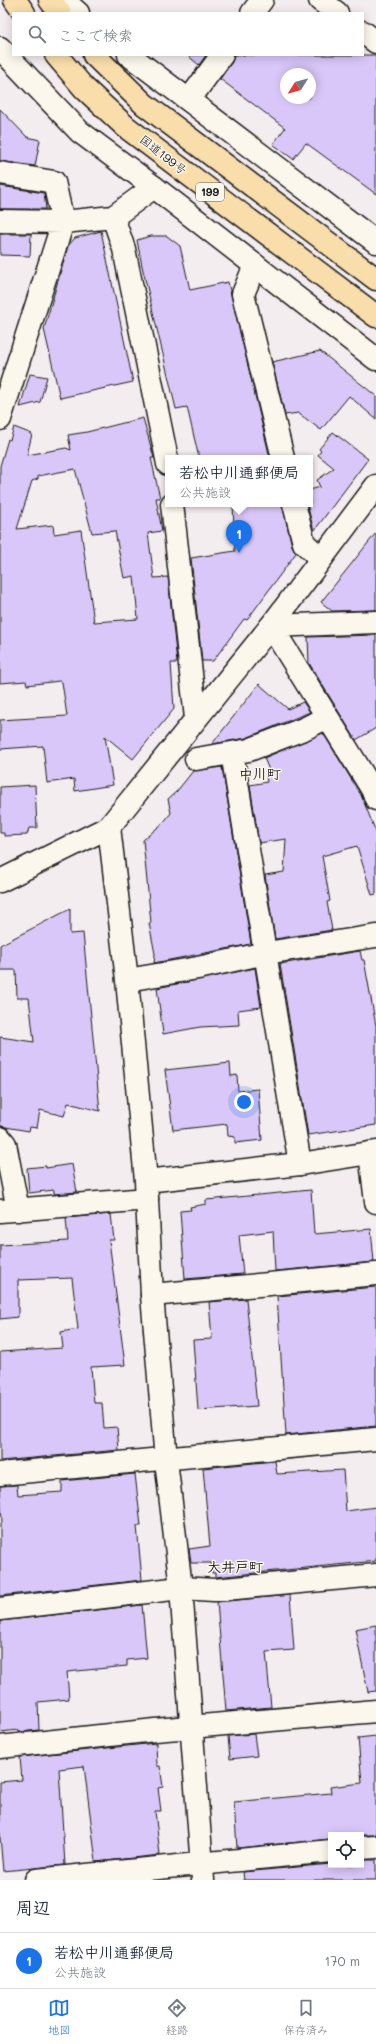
<!DOCTYPE html>
<html lang="ja">
<head>
<meta charset="utf-8">
<style>
  body { margin:0; font-family:Mali,"Klee One",sans-serif; background:#f6f6f7; color:#1f2937 }
  .controls { position:absolute; right:12px; bottom:12px; display:grid; overflow:hidden; border-radius:0px; box-shadow:0 2px 10px #0003 }
  .controls button { width:36px; height:36px; display:grid; place-items:center; padding:0; border:0; border-bottom:1px solid #e0e1e3; background:#fff; color:#1f2937; font:20px sans-serif }
  .compass { position:absolute; left:280px; top:68px; width:36px; height:36px; border-radius:50%; background:#fff; box-shadow:0 2px 10px #0003; rotate:233deg }
  .you { position:absolute; left:244px; top:1102px; width:14px; height:14px; margin:-10px; border:3px solid #fff; border-radius:50%; background:#1a73e8; box-shadow:0 0 0 6px #1a73e833 }
  .badge { display:grid; place-items:center; width:26px; height:26px; border-radius:50%; background:#1a73e8; color:#fff; font-size:13px; font-weight:700 }
  .pin { position:absolute; translate:-50% -33px; filter:drop-shadow(0 1px 2px #0008) }
  .pin::after { content:''; position:absolute; top:21px; width:14px; height:12px; background:inherit; clip-path:polygon(0 0,100% 0,50% 100%) }
  .popup { position:absolute; left:165px; top:455px; width:148px; height:52px; box-sizing:border-box; display:grid; place-content:center; border-radius:0px; background:#fff; filter:drop-shadow(0 1px 3px #0005); font-size:13px; white-space:nowrap; color:#747a83 }
  .popup b { font-size:15px; color:#1f2937 }
  .popup::after { content:''; position:absolute; left:50%; top:100%; margin-left:-8px; border:8px solid transparent; border-top-color:#fff }
  .list { margin:0; padding:0; list-style:none }
  h2 { display:flex; justify-content:space-between; align-items:center; height:52px; margin:0; padding:0 16px; font-size:17px }
  h2 small { font-size:13px; font-weight:400; color:#747a83 }
  .list li { display:grid; grid-template-columns:26px 1fr auto; gap:12px; align-items:center; box-sizing:border-box; height:56px; padding:0 16px; border-top:1px solid #e0e1e3 }
  .list b { display:block; font-size:15px; white-space:nowrap }
  .list p { margin:0; font-size:13px; white-space:nowrap; color:#747a83 }
  .list em { font-size:13px; font-style:normal; color:#747a83 }
  .icon { flex:none; width:22px; height:22px; fill:none; stroke:currentColor; stroke-width:2; stroke-linecap:round; stroke-linejoin:round }
  .map { position:relative; flex:none; width:376px; height:1880px; overflow:hidden }
  .search { position:absolute; background:#fff; box-shadow:0 2px 10px #0003; left:12px; right:12px; top:12px; height:44px; display:flex; align-items:center; gap:10px; box-sizing:border-box; padding:0 14px; border-radius:0px; color:#747a83; font-size:15px }
  .sheet { height:108px; background:#fff }
  nav { display:flex; justify-content:space-around; align-items:center; box-sizing:border-box; height:56px; border-top:1px solid #e0e1e3; background:#fff; font-size:11px; color:#747a83 }
  nav a { display:grid; justify-items:center; gap:2px }
  nav .on { color:#1a73e8 }
  .map>svg:first-child { display:block }
  .building { fill:#d9c7f9; stroke:#1c1c1c; fill-rule:evenodd }
  .lines { fill:none; stroke-linecap:round; stroke-linejoin:round }
  .minor-casing { stroke:#1c1c1c; stroke-width:25 }
  .tertiary-casing { stroke:#1c1c1c; stroke-width:25 }
  .trunk-casing { stroke:#1c1c1c; stroke-width:25 }
  .minor { stroke:#fbf7ec; stroke-width:22 }
  .tertiary { stroke:#fbf7ec; stroke-width:22 }
  .trunk { stroke:#f9ddab; stroke-width:22 }
  .labels { text-anchor:middle; stroke-width:3; stroke-linejoin:round; paint-order:stroke }
  .shield { fill:#fbf7ec; stroke:#5f5e5a; stroke-width:1 }
  .shield-label { font-size:11px; font-weight:bold; fill:#1c1c1c }
  .street-label { font-size:12px; fill:#1c1c1c; stroke:#fbf7ec }
  .quarter-label { font-size:14px; font-weight:bold; fill:#1c1c1c; stroke:#fbf7ec }
</style>
</head>
<body>
<div class="map">
<svg width="376" height="1880" viewBox="0 0 376 1880">
  <rect width="100%" height="100%" fill="#f4edef"/>
  <filter id="ink" filterUnits="userSpaceOnUse"><feTurbulence type="fractalNoise" baseFrequency=".025" numOctaves="2"/><feDisplacementMap in="SourceGraphic" scale="8" xChannelSelector="R" yChannelSelector="G"/><feConvolveMatrix kernelMatrix="1 2 1 2 8 2 1 2 1" color-interpolation-filters="sRGB"/></filter>
  <g filter="url(#ink)">
    <path class="building" d="M187,55H206L199,65Z
      M234,55H376V194L306,143L293,159L273,144L285,128L220,79L232,62ZM286,74H310V98H286Z
      M0,109L27,137L40,140L35,166L0,161Z
      M0,186L44,193L46,209H0Z
      M101,231L133,382L60,398L44,329L68,246L75,238Z
      M0,234H31L30,256L0,255Z
      M151,236H167L180,246L190,290L228,282L270,458H199L187,407L176,409L142,266L137,240Z
      M320,351L376,396V419L349,396L321,430L298,413L285,415L272,362Z
      M30,374L47,377L40,402L20,407Z
      M143,418L154,458H151L160,498H156L162,531L148,533L154,578L168,577L177,663H171L174,709L133,759L105,736L113,785L75,791L74,779L47,783L43,746L0,749V720L67,716L62,682L59,681L27,685L26,681L0,683V466L8,439L10,440L14,427L32,434L27,455L66,448L71,450L68,435L87,432ZM75,469L92,533L115,531L124,578L134,576L138,619L94,622L81,530L54,534L53,525L17,529L32,481L38,479V476Z
      M333,432L368,459L314,531L307,504H310V490L320,487L317,480L334,468L318,455L321,451L319,449Z
      M233,504H282L292,546L296,553L247,620L244,619L213,661H202L191,558L235,551Z
      M376,533V610L332,611L321,602Z
      M376,635V728L356,740L309,663L308,637Z
      M259,684L288,709L303,702L310,712L246,738L212,744Z
      M323,733L361,795L376,832V894L372,895L357,846L322,856L330,901L327,902L332,930L275,939L265,875L284,872L286,839L259,843L250,785L267,782L266,776L271,775L264,758Z
      M222,767L251,944L154,963L155,954L149,923H151L143,840L163,823L171,813L168,799L177,791L193,771Z
      M35,785L37,828H29L27,835L4,836V833H0V787Z
      M70,909V934L83,933L100,1111L68,1103L64,1116L40,1110L37,1128L30,1127L29,1131L0,1126V1037L34,1042L29,998H17L16,970H0V945Z
      M360,951L362,960H364L376,1026V1125L308,1135L280,964Z
      M255,968L261,1007L238,1010L239,1025L200,1027L163,1034L157,988Z
      M230,1063L231,1076L237,1075L238,1091L258,1089L262,1140L235,1143V1137L228,1136L227,1124L173,1130L165,1070Z
      M72,1164L77,1192L54,1194V1190L29,1193L27,1168L46,1166V1168Z
      M311,1190L314,1234L371,1229L374,1262L275,1271L273,1231L239,1235L243,1274L185,1279L180,1211L191,1210L190,1207L206,1204V1200Z
      M111,1214L114,1240H109L125,1365L91,1367L94,1403H102L104,1428L117,1427L119,1450L0,1461V1352L63,1348L61,1332L78,1329L72,1278L18,1280V1317L0,1319V1245L68,1241L66,1218Z
      M376,1287V1426L286,1435L277,1296Z
      M246,1299L257,1406L198,1410L193,1340L212,1339L209,1302Z
      M275,1461L277,1474L343,1470L346,1511L376,1507V1561L215,1577V1573H212L211,1563H191L189,1549L210,1546L203,1468Z
      M135,1474L141,1526H137L142,1580L0,1596V1523H2L0,1486L17,1485L18,1495L62,1492V1481Z
      M290,1595L294,1650L266,1652L271,1707L226,1711L217,1602Z
      M142,1605L147,1658L127,1660V1666L67,1672L69,1699L38,1702L39,1730L18,1732V1730L0,1732V1621Z
      M376,1625V1691L368,1692L355,1629Z
      M254,1734L257,1756L230,1759L228,1736Z
      M376,1736V1835H331V1839L237,1848L234,1802L331,1793L330,1787L362,1783L358,1738Z
      M156,1743L157,1766H160L163,1787L158,1788L161,1811H155L160,1855L96,1862L84,1766L59,1769L65,1865L3,1871L0,1837V1782L22,1780L20,1757Z
      M361,1860H376V1880H244L243,1872L331,1864V1865H361Z"/>
    <g class="lines">
      <defs>
        <path id="minor" d="M320,0L337,13
          M252,13L262,0
          M363,32L376,42
          M189,100L222,55
          M0,173L54,182L63,222L0,419
          M113,217L124,249L168,464
          M0,221L63,222L113,217L154,187
          M255,265L243,294L283,458
          M172,504L196,718
          M294,504L304,543L321,559
          M376,622L271,626L372,789L376,799
          M232,753C254,890 278,1027 300,1164
          M196,759L249,750L306,728L327,717
          M127,980L198,968L266,953L376,936
          M0,1138L5,1144L18,1210
          M370,1153L376,1202
          M0,1211L147,1199
          M152,1295L376,1274
          M0,1474L376,1439
          M0,1609L181,1588L214,1590L376,1575
          M0,1747L155,1730L376,1711
          M361,1848L376,1847
          M36,1880L331,1851"/>
        <path id="tertiary" d="M63,0L78,13
          M0,48L80,132L154,187L376,359
          M129,55L376,242
          M109,827L127,980L146,1181L152,1295L166,1460L181,1588L203,1880
          M0,881L109,827L271,626L376,486
          M146,1181L300,1164L376,1152"/>
        <path id="trunk" d="M15,0L24,13
          M50,0L60,13
          M56,55L84,88L126,127L376,316
          M94,55L144,104L376,279"/>
      </defs>
      <use href="#minor" class="minor-casing"/>
      <use href="#tertiary" class="tertiary-casing"/>
      <use href="#trunk" class="trunk-casing"/>
      <use href="#minor" class="minor"/>
      <use href="#tertiary" class="tertiary"/>
      <use href="#trunk" class="trunk"/>
    </g>
  </g>
  <g class="labels">
    <rect class="shield" x="196" y="183" width="28" height="18" rx="3"/>
    <g class="shield-label">
      <text x="210" y="196">199</text>
    </g>
    <g class="street-label">
      <text transform="translate(163 155) rotate(38)" y="4">国道199号</text>
    </g>
    <g class="quarter-label">
      <text x="260" y="779">中川町</text>
      <text x="235" y="1572">大井戸町</text>
    </g>
  </g>
</svg>
<div class="controls">
<button><svg class="icon" aria-label="locate" viewBox="0 0 24 24"><circle cx="12" cy="12" r="6"/><path d="M12 2v4M12 18v4M2 12h4M18 12h4"/></svg></button>
</div>
<svg class="compass" viewBox="-18 -18 36 36"><path d="M0-13l5 13h-10z" fill="#e53935"/><path d="M0 13l5-13h-10z" fill="#747a83"/></svg>
<div class="you"></div>
<div class="pin badge" style="left:239px;top:553px">1</div>
<div class="popup"><b>若松中川通郵便局</b>公共施設</div>
<div class="search"><svg class="icon" aria-label="search" viewBox="0 0 24 24"><circle cx="10" cy="10" r="6"/><path d="M15 15l6 6"/></svg>ここで検索</div>
</div>
<section class="sheet">
<h2>周辺<small></small></h2>
<ul class="list">
<li><span class="badge">1</span><div><b>若松中川通郵便局</b><p>公共施設</p></div><em>170 m</em></li>
</ul>
</section>
<nav>
<a class="on"><svg class="icon" aria-label="map" viewBox="0 0 24 24"><path d="M3 6l6-2 6 2 6-2v14l-6 2-6-2-6 2zM9 4v14M15 6v14"/></svg>地図</a>
<a><svg class="icon" aria-label="directions" viewBox="0 0 24 24"><path d="M12 3l9 9-9 9-9-9zM9 14v-3h6M13 9l2 2-2 2"/></svg>経路</a>
<a><svg class="icon" aria-label="saved" viewBox="0 0 24 24"><path d="M7 4h10v16l-5-4-5 4z"/></svg>保存済み</a>
</nav>
</body>
</html>
